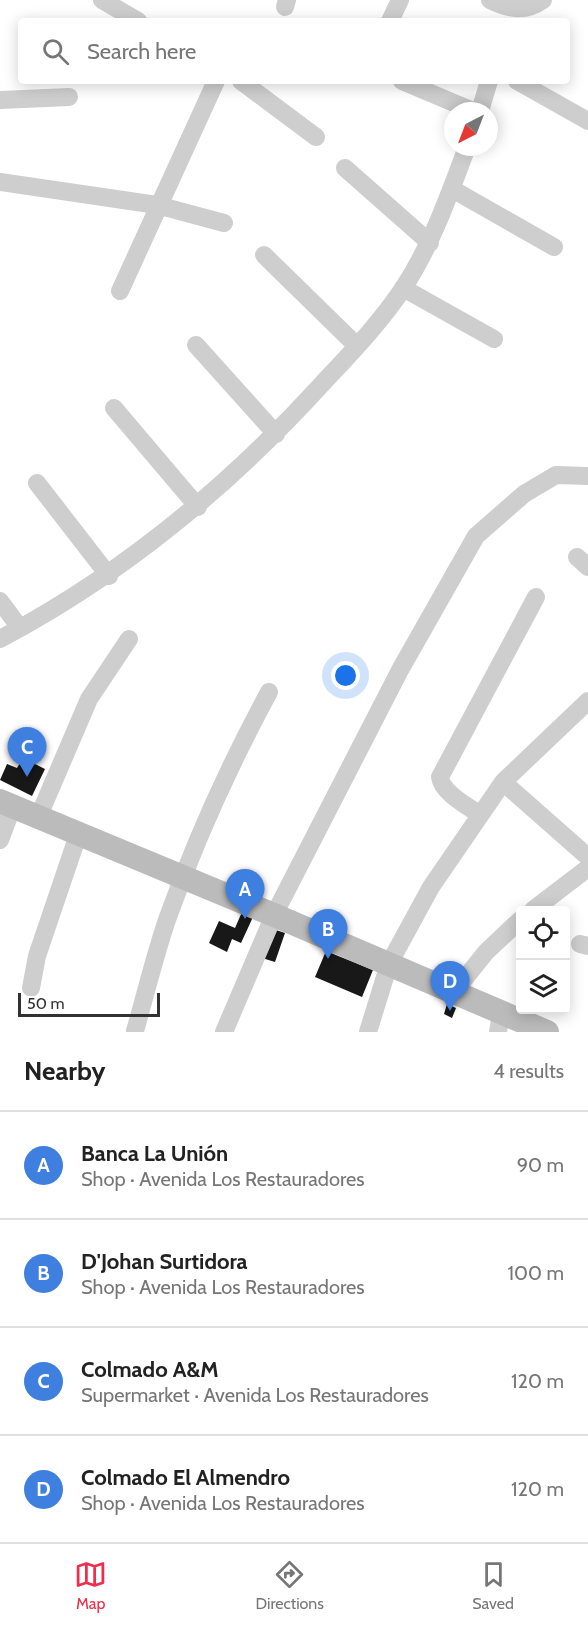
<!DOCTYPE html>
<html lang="en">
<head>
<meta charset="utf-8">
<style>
  body { margin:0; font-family:Cabin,sans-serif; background:#f6f6f6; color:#222 }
  .controls { position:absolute; right:18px; bottom:18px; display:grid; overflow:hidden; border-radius:6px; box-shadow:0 3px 15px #0003 }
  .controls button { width:54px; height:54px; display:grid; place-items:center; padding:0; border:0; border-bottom:2px solid #e0e0e0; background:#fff; color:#222; font:30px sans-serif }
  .compass { position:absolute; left:444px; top:102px; width:54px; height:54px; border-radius:50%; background:#fff; box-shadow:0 3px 15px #0003; rotate:222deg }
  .scale { position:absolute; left:18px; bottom:15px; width:142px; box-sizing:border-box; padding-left:6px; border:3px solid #313131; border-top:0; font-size:16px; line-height:21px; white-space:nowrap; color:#313131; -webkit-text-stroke:4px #fff; paint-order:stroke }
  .you { position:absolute; left:346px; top:676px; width:21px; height:21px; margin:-15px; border:4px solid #fff; border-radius:50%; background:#1a73e8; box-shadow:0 0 0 9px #1a73e833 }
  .badge { display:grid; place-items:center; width:39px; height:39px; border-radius:50%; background:#ee2e4b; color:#fff; font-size:20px; font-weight:700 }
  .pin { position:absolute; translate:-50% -50px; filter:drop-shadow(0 2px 3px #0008) }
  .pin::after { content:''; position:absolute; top:32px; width:21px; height:18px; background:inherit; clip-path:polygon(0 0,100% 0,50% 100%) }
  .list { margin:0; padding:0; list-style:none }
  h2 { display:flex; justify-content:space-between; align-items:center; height:78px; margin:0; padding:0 24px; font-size:26px }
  h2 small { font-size:20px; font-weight:400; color:#767676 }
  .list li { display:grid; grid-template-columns:39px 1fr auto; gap:18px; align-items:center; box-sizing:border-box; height:108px; padding:0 24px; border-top:2px solid #e0e0e0 }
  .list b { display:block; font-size:22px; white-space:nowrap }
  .list p { margin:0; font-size:20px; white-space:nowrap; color:#767676 }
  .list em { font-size:20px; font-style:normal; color:#767676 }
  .icon { flex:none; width:33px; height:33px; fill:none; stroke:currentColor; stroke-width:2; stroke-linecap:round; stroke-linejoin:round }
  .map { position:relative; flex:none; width:588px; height:1032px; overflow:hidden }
  .search { position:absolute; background:#fff; box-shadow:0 3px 15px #0003; left:18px; right:18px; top:18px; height:66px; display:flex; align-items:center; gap:15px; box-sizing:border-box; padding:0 21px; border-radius:6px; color:#767676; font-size:22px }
  .sheet { height:510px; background:#fff }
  nav { display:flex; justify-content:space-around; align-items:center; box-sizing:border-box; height:84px; border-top:2px solid #e0e0e0; background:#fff; font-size:16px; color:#767676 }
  nav a { display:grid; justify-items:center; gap:3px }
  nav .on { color:#ee2e4b }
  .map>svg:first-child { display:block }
  .building { fill:#181818 }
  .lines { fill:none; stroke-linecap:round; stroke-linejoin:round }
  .street { stroke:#cecece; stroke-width:18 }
  .secondary { stroke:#bbb; stroke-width:24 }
</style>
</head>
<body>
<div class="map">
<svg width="588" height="1032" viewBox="0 0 588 1032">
  <rect width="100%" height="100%" fill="#fff"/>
  <path class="building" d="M23,758L45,769L32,796L0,780L7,764L17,768Z
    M242,912L253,917L241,943L232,939L227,952L209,943L219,921L235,928Z
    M273,929L285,933L275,962L262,958Z
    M326,951L373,970L362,997L315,977Z
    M447,1004L456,1008L452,1018L444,1014Z"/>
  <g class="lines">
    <path class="street" d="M102,0L138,21
      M490,0C509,9 525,13 543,0
      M285,7L287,0
      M390,21L400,0
      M241,81L316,137
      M402,81L473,111
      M517,81L588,121
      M0,100L69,97
      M480,111L489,81
      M345,168L430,243
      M0,182L157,205L224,223
      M452,189L554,247
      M264,255L357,346
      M403,288L494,339
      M120,291L216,81
      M196,345L276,434
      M114,408L198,507
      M37,483L109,576
      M577,557L588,567
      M0,601L20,628
      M0,639C123,574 228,487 322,384C350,354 381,322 404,287C432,244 449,195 467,147
      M503,782L588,857
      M480,815C468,806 442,793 440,777L536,597
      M38,818L89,699L129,639
      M0,840L12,808
      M533,910L588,868
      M580,944L588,946
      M31,988L37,956L78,835
      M454,992L486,952L520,920
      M135,1031C146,993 155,954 168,917C196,839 230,764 269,692
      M224,1032L274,915L400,670L476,536L524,494L556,475L588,476
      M368,1032L389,964L431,887L503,782L588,701
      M498,1032L501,1014"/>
    <path class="secondary" d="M0,801L274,915L547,1032"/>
  </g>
</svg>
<div class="controls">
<button><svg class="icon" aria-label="locate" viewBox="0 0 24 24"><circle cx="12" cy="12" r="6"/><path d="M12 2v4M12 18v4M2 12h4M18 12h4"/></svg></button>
<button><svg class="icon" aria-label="layers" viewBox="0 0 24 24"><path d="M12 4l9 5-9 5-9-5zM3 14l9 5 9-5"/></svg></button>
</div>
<svg class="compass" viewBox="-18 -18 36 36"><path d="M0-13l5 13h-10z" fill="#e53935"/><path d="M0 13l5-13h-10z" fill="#767676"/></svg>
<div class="scale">50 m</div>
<div class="you"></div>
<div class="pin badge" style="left:245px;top:919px;background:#3f7fe0">A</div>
<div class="pin badge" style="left:328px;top:959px;background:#3f7fe0">B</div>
<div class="pin badge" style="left:27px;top:777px;background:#3f7fe0">C</div>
<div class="pin badge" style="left:450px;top:1011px;background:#3f7fe0">D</div>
<div class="search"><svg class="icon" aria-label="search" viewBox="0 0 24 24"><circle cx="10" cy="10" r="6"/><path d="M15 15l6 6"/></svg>Search here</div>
</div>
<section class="sheet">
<h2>Nearby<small>4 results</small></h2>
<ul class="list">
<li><span class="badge" style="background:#3f7fe0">A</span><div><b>Banca La Unión</b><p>Shop · Avenida Los Restauradores</p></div><em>90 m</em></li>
<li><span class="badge" style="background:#3f7fe0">B</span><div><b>D'Johan Surtidora</b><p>Shop · Avenida Los Restauradores</p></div><em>100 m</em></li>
<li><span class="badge" style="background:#3f7fe0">C</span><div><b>Colmado A&amp;M</b><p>Supermarket · Avenida Los Restauradores</p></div><em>120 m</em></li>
<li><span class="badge" style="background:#3f7fe0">D</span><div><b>Colmado El Almendro</b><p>Shop · Avenida Los Restauradores</p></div><em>120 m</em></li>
</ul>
</section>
<nav>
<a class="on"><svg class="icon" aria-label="map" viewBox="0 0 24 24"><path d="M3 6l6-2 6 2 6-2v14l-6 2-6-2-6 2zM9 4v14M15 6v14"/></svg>Map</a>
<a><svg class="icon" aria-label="directions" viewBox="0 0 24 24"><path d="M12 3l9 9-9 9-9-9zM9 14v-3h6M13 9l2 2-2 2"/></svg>Directions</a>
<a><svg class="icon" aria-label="saved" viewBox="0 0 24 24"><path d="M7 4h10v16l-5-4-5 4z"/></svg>Saved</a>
</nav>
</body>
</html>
